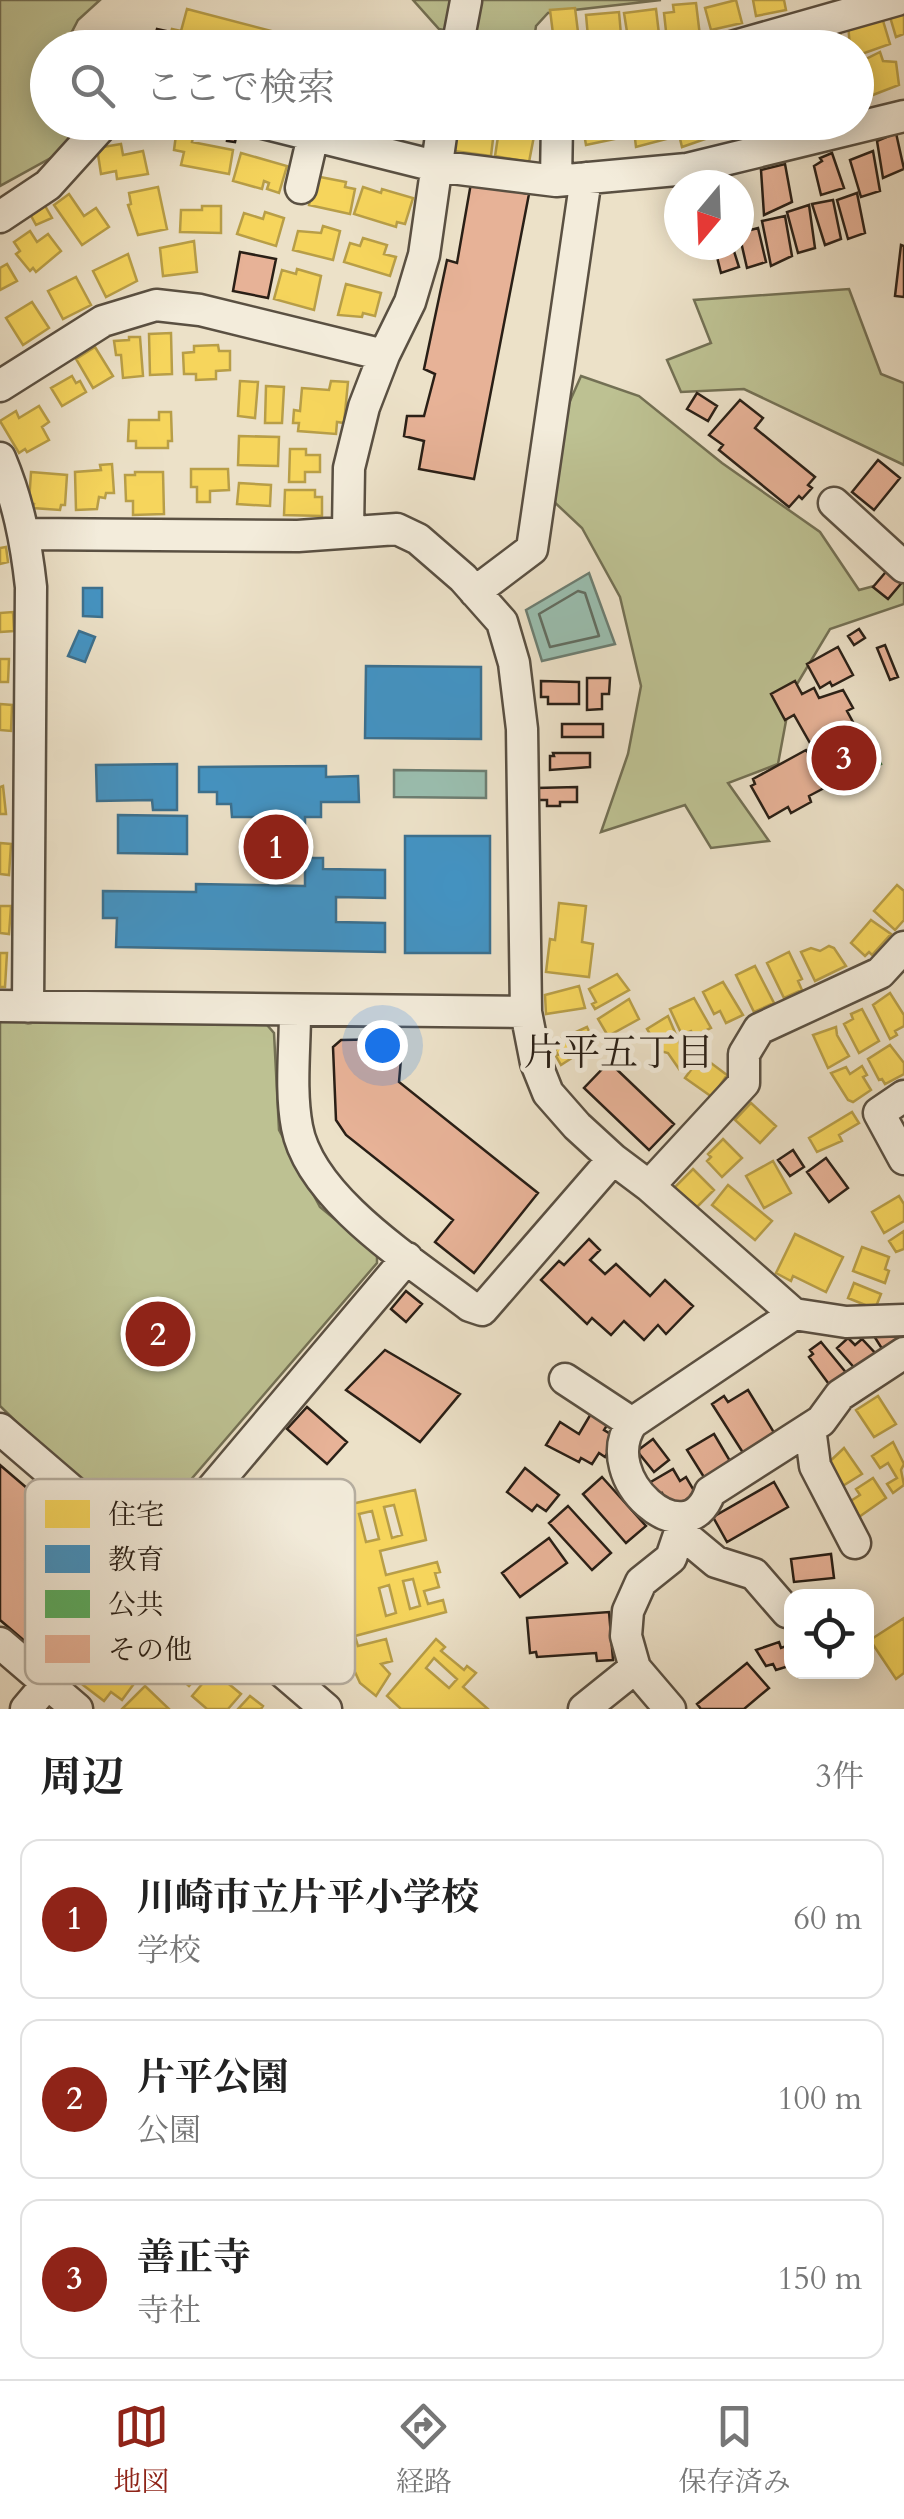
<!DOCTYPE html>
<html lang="ja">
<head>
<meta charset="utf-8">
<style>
  body { margin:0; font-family:Cardo,"Noto Serif JP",serif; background:#f2f2f2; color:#222 }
  .controls { position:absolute; right:30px; bottom:30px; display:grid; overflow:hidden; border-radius:20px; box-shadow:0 5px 25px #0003 }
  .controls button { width:90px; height:90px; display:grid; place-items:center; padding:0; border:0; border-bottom:2px solid #e0e0e0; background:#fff; color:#222; font:50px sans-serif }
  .compass { position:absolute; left:664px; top:170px; width:90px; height:90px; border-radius:50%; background:#fff; box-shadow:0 5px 25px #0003; rotate:199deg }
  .you { position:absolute; left:382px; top:1045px; width:35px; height:35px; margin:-25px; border:8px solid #fff; border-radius:50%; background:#1a73e8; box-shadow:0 0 0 15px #1a73e833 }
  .badge { display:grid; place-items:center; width:65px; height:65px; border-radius:50%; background:#8f2418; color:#fff; font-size:32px; font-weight:700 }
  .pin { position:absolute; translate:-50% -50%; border:5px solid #fff; box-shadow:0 2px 10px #0006 }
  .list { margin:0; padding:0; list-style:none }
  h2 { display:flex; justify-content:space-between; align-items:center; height:130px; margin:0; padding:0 40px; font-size:42px }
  h2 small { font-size:32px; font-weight:400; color:#767676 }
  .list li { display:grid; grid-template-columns:65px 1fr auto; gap:30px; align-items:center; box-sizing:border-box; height:160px; margin:0 20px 20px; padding:0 20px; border:2px solid #e0e0e0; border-radius:20px }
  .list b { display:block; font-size:38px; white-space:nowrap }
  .list p { margin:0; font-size:32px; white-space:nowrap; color:#767676 }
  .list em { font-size:32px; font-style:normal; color:#767676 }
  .icon { flex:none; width:55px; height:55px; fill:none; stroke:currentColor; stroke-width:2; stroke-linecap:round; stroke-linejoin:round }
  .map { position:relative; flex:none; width:904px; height:1709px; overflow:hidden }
  .search { position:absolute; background:#fff; box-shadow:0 5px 25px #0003; left:30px; right:30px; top:30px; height:110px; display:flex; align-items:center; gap:25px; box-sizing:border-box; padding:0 35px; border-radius:55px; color:#767676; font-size:38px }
  .sheet { height:670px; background:#fff }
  nav { display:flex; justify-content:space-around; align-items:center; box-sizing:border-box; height:140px; border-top:2px solid #e0e0e0; background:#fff; font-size:28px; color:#767676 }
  nav a { display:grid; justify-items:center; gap:5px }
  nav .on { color:#8f2418 }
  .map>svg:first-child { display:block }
  .green { fill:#bdc192; stroke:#737054; stroke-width:2.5 }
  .water { fill:#9abeaf; stroke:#6d7e72; stroke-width:2.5 }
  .homes { fill:#f6d55c; stroke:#b89e47; stroke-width:2.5; fill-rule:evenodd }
  .schools { fill:#4393c3; stroke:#3b708f; stroke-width:2.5 }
  .public { fill:#5aae61; stroke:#4b834a; stroke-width:2.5 }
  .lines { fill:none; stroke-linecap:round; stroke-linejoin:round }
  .shore { stroke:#626e62; stroke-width:2.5 }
  .building { fill:#e7b297; stroke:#291f16; stroke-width:2.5 }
  .minor-casing { stroke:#5a5042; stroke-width:35 }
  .minor { stroke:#f3ecdb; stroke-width:30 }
  .labels { text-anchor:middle; stroke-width:10; stroke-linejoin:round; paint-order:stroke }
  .neighbourhood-label { font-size:38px; fill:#291f16; stroke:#f3ecdb }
  .key { fill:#f3ecdb; stroke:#b6aea0; stroke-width:2.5 }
  .key-label { font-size:28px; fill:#291f16 }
</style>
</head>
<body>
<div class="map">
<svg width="904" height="1709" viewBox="0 0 904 1709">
  <rect width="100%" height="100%" fill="#ece1c8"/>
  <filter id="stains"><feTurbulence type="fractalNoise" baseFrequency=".002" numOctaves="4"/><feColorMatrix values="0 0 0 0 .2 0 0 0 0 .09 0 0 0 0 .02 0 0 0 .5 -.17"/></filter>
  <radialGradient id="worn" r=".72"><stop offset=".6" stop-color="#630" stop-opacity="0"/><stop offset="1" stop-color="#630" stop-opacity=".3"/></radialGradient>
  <path class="green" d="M0,0H100L78,20L64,47L48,48V122L87,123L67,149L0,186Z
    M413,0H661L548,13L536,26L533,46L475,47L473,36L439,29Z
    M849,289L881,374L904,383V465L744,389L681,392L667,360L711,343L694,300Z
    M581,376L639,396L722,463L820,532L859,590L904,578V604L830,629L791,694L778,764L728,783L769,841L711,848L685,805L601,832L628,754L641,686L620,597L582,528L534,483Z
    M0,1021L267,1025L274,1033L279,1130L320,1207L377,1254V1263L151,1526L137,1529L68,1472L0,1406Z"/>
  <path class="water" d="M589,573L615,644L542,661L526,610Z
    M394,770L486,771V798L394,797Z"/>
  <path class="homes" d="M736,0L742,23L711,30L705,8Z
    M753,0H784L786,10L756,16Z
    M696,3L700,36L667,40L664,13L674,12L673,5Z
    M904,4V34L896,37L888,10Z
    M575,8L579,40L554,42L550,10Z
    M187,9L337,48H177L168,44L172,29L181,31Z
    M656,9L659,34L628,38L624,13Z
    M619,12L621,35L588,37L586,15Z
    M881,14L890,44L856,56V48H850L848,23Z
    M840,31L842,48H805L804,40Z
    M880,52L883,61L896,62L899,85L865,98L856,64Z
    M475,122H495L491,156L454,151L457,132L474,131Z
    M582,122H621L624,137L586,145Z
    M633,122H669L670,138L636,147Z
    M676,122H715L717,135L682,147Z
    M723,122H763V123L728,132Z
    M768,122H803L804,126L771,134Z
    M500,124L535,131L529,162L495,156Z
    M176,135L193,138L192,142L233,150L229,174L181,165L184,152L174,150Z
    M121,144L123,155L143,151L148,174L117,179L116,171L101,174L97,148Z
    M241,153L287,166L279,193L267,189L269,183L264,181L262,189L233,181Z
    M315,176L346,182L345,187L355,189L350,214L309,205Z
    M158,187L167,229L138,235L128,205L131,204L129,193Z
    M363,187L381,193L382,189L413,198L405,224L397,222L396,227L354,214Z
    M69,194L84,216L96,208L109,227L82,245L54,205Z
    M44,204L52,218L36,225L29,212Z
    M202,206H221V233L180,232L181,210H202Z
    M265,212L284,218L276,246L237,234L244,213L263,219Z
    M323,226L340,231L333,260L293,250L298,231L321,233Z
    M30,231L37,242L48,234L61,251L36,272L33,268L30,271L16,254L20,251L14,242Z
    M363,238L387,245L384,254L396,257L390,276L344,262L350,243L360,246Z
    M194,241L197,272L163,276L160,248Z
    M128,254L137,281L106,297L93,271Z
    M7,264L17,281L0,290V268Z
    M297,269L321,276L314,310L274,299L282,270L296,274Z
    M76,277L91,305L63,319L48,291Z
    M346,284L381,293L375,316L363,313L362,317L338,315Z
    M32,302L49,328L23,345L6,318Z
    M171,333L172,374L150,375L149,334Z
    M129,337H140L143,376L123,378L121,355H116L114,341L129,340Z
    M218,345L219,351H230V370L216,371V379L196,380V374H184L183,353L194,352V346Z
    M95,347L113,376L93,388L76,359Z
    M72,376L76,383L80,381L86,392L62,406L51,388Z
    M240,381L258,382L255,418L238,416Z
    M331,381L348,382L344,423L337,422L336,434L298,431L299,423H293L294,410L300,411L302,388L329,390Z
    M266,386L284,387L282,423H265Z
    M39,406L49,422L42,427L49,440L27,452L25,449L19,453L0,421L16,411L19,418Z
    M159,412H171L172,441H168V448H136V441H128L129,420H159Z
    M239,436L279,437L278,466L238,465Z
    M290,449H306V455H320V472H305V482H289Z
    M112,464L114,493H106L105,498L99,497L97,509L76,510L75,472L101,470L100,465Z
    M191,469H228L229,490L210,491V502H197V487H191Z
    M31,472L67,475L65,505H61L60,510L33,508L34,504L29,503Z
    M135,472H163L164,514L133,515V501H126L125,475H135Z
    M239,483L271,485L270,506L237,504Z
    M285,490H315V497H322V516L284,515Z
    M6,547L8,562L0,564V548Z
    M13,612L14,631L0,632V613Z
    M0,659H9L8,682H0Z
    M0,704L12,705L11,731L0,730Z
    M3,786L6,814H0V787Z
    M0,843L11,844L9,875L0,874Z
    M897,885L904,891V920L895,930L874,911Z
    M559,903L586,906L582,942L593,944L589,977L546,972L550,939L555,940Z
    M0,906H11L9,934L0,933Z
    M871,920L891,934L872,955L869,952L865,956L851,943Z
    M829,946L834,948L846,966L815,981L801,952L811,948L820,951Z
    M789,952L802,979L798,981L802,990L784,998L767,963Z
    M0,953H7L5,987H0Z
    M755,966L774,1003L754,1012L736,975Z
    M617,974L629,990L595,1009L592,1004L596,1002L589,989Z
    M723,982L743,1015L726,1023L720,1011L714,1014L703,992Z
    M579,986L585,1008L546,1014L545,995Z
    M890,993L904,1015V1026L895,1031L897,1035L890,1039L873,1005Z
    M694,998L711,1028L694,1036L691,1031L682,1035L670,1009Z
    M629,999L639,1019L608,1036L598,1019Z
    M862,1009L879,1041L859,1053L844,1024L853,1019L851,1014Z
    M668,1016L688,1063L679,1069L668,1053L660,1051L647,1029Z
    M587,1027L593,1040L590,1042L592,1045L561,1065L556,1056L558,1055L555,1050L561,1046L558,1040Z
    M836,1027L837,1035L849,1056L828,1068L813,1035Z
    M890,1045L904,1063V1074L885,1084L882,1079L879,1080L868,1059Z
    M696,1063L703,1069L711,1063L727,1075L712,1097L685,1078Z
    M862,1066L867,1075L863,1077L871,1090L853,1102L848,1100L831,1073L846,1067L850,1074Z
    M751,1103L776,1126L760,1143L735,1120Z
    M852,1112L859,1123L839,1135L842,1141L817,1152L809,1138Z
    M723,1139L742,1158L722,1177L707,1161L711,1157L708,1154Z
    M773,1161L791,1193L764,1208L746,1176Z
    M693,1169L714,1190L697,1207L674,1188Z
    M728,1185L772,1221L755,1240L712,1205Z
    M899,1196L904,1204V1221L884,1233L872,1212Z
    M904,1231V1249L896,1252L889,1241Z
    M795,1234L843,1257L826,1292L793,1276L791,1281L776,1273Z
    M862,1247L889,1257L885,1269L889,1271L885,1283L853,1271Z
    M854,1283L881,1294L875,1309L848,1298Z
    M878,1396L896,1424L874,1437L856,1410Z
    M893,1442L904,1464L901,1470L904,1485L893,1493L887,1484L897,1478L888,1463L880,1468L872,1456Z
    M844,1448L862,1474L841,1487L826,1465Z
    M873,1478L886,1498L859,1517L849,1502L860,1495L856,1489Z
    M415,1490L426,1540L380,1551L386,1575L437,1562L440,1572L435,1573L439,1587L424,1591L428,1604L443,1600L446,1612L355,1636L358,1646L386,1639L392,1661L381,1664L390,1674L376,1696L360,1683L355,1672L348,1674L342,1656L352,1653L349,1643L336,1647L301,1515ZM394,1505L402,1535L392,1538L384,1507ZM372,1511L379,1539L366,1542L359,1514ZM413,1579L420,1606L410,1609L403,1581ZM389,1585L396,1613L386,1616L379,1588Z
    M904,1618V1673L896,1679L870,1640Z
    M436,1639L445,1647L441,1651L464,1670L467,1666L476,1673L463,1687L488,1709H401L387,1696ZM434,1658L457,1679L449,1688L426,1668Z
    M175,1641L206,1667L189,1686L159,1660Z
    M101,1661L111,1668L115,1663L136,1681L122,1700L111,1692L104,1701L83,1685Z
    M213,1671L241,1694L228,1709H207L192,1696Z
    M145,1686L169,1709H122Z
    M250,1696L263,1706L261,1709H238Z"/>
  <path class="schools" d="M83,588H102V617L83,616Z
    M79,631L95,637L85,662L68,656Z
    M366,666L481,667V739L365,738Z
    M177,764V810H153L152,800L97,801L96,765Z
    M326,766V777L358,776L359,802H321V817H305V829H259V817H232L231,804H217V792H199V767Z
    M118,815L187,816V854L118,853Z
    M405,836H490V953H405Z
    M305,858H323V869L385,870V898L336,897V922L385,923V952L116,947L117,918H103V891L196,892V884L305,886Z"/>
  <path class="public" d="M860,727L881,764L837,789L815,749Z"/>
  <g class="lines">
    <path class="shore" d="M578,591L585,593L599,636L550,647L539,614Z"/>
  </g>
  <path class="building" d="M157,29L166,31L163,45L153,43Z
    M229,127L238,128L235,142L227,141Z
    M896,133L904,169L883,178L877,141Z
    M873,151L880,191L861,197L850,160Z
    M832,153L844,188L821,195L814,166L822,161L820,158Z
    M785,164L792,202L764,215L761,170Z
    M723,175L726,185H710L709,180Z
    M471,183L529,194L474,479L419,469L424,441L404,436L407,416H424L435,374L424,369L447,260L457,263Z
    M857,193L865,233L848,239L837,200Z
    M833,200L841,239L825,245L812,204Z
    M809,205L815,248L798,253L787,212Z
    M785,216L792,256L771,266L762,221Z
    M758,228L766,262L747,268L739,233Z
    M714,245H732L739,267L721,273Z
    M901,245L904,246V297L895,296Z
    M240,252L276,259L268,298L233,291Z
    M697,393L717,406L708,421L687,409Z
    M740,400L763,418L755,428L815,477L808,485L812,488L802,499L799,496L789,507L719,450L723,445L709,435Z
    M878,460L900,478L874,510L852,492Z
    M890,567L904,580L888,599L873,587Z
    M859,629L865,638L854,645L848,636Z
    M885,645L898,677L890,680L877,648Z
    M838,647L853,675L832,686L830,682L820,688L807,664Z
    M587,678H610L609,694H602V709L587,710Z
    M541,681L579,682V704H548V697H541Z
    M795,681L802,694L814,688L819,698L843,690L853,708L847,711L854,724L828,738L825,734L810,743L794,715L785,720L771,694Z
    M562,724H603V737H562Z
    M806,750L809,754L813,752L829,780L824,783L826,787L809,796L811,802L791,813L788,807L769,818L751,786L755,784L753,779Z
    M553,753H590V767L550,770V756H554Z
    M577,787V802H560V806H547V800H537L536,788Z
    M394,1039L402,1047L399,1082L538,1193L474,1273L435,1242L453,1220L346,1135L336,1120L333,1047L341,1040Z
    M609,1062L674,1124L649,1150L584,1088Z
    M793,1150L804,1167L790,1176L778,1160Z
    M826,1158L848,1188L829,1202L807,1172Z
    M589,1239L600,1250L590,1260L605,1274L616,1264L650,1296L665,1280L693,1306L666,1334L658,1325L644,1340L624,1321L611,1335L592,1318L587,1324L541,1280L559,1261L564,1265Z
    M406,1291L422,1304L406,1322L391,1309Z
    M874,1336H904V1345L886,1355Z
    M848,1338L855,1345L862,1339L877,1355L858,1372L837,1348Z
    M821,1342L848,1375L831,1387L809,1357L813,1354L810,1350Z
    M385,1350L460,1394L420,1442L346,1390Z
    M748,1390L778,1439L747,1459L712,1404L724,1396L728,1402Z
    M307,1407L347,1442L327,1464L287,1429Z
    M592,1412L609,1422L604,1430L617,1438L605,1457L599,1453L592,1464L581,1458L579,1462L546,1445L560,1422L579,1434Z
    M714,1434L733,1466L707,1482L687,1450Z
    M653,1439L669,1460L654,1472L637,1451Z
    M0,1465L104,1554L27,1643L0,1620Z
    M525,1468L559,1495L546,1511L537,1505L532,1511L507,1492Z
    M673,1469L680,1481L686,1477L696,1494L671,1509L662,1493L656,1496L649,1483Z
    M602,1477L646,1526L626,1543L583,1494Z
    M774,1482L788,1507L727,1542L713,1517Z
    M568,1506L611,1553L592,1570L549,1523Z
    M549,1538L567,1563L520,1597L502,1573Z
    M831,1554L834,1578L794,1582L791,1559Z
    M609,1612L613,1660L597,1661L596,1653L537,1657L536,1652L530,1653L527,1618Z
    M779,1642L781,1648L792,1644V1665L776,1670L773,1664L766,1666L756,1650Z
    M747,1663L769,1688L744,1709H701L697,1704Z"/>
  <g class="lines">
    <defs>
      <path id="minor" d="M457,48L466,1
        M728,48L897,0
        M259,122L435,166L556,181L687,169L904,116
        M556,181L557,122
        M301,188L313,136
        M0,217L48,185L105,122
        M0,386L103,321L156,305L200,310L384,355
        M0,458C18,501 26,541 31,587L28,1007
        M834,503L904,567
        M348,531L349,468L364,407L384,355L410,302L424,255L443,122
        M25,534L298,536L397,529L418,539L463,578L502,622L514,663L522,729L526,1012L536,1063L548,1093L577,1126L613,1159L649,1186L794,1314L846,1322L904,1320
        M475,592L532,549L586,178
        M0,1006L526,1012
        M295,1012C295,1049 290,1090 297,1127C310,1199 414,1263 470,1306L482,1310L613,1159
        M904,1096L879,1113L904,1159
        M649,1186L744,1083V1054L759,1029L880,973L904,947
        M794,1314L632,1423C594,1478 687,1559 710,1492L821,1421L840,1395L904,1353
        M565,1379L632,1423
        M810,1428L815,1466L855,1543
        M0,1429L326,1709
        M680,1532L716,1562L754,1574L787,1612
        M0,1643L77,1709
        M26,1709L407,1258
        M584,1709L635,1668
        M670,1709L635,1668L626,1636L628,1611L641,1582L671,1558L685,1517"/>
    </defs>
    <use href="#minor" class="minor-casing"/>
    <use href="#minor" class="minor"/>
  </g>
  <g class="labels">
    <g class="neighbourhood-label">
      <text x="619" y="1065">片平五丁目</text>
    </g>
  </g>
  <rect x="25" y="1479" width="330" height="205" rx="15" class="key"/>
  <rect x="45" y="1500" width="45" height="28" fill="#f6d55c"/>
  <rect x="45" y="1545" width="45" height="28" fill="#4393c3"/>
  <rect x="45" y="1590" width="45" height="28" fill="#5aae61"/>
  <rect x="45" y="1635" width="45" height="28" fill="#e7b297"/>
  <g class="key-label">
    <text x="108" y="1524">住宅</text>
    <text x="108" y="1569">教育</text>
    <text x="108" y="1614">公共</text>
    <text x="108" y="1659">その他</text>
  </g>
  <rect width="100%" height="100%" filter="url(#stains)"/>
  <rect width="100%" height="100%" fill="url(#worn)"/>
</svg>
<div class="controls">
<button><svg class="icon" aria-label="locate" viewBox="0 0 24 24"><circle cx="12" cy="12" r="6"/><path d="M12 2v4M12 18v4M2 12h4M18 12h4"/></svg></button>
</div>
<svg class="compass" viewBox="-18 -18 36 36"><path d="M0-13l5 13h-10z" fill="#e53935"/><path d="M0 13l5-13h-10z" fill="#767676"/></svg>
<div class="you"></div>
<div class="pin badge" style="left:276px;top:847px">1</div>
<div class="pin badge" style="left:158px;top:1334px">2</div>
<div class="pin badge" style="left:844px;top:758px">3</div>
<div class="search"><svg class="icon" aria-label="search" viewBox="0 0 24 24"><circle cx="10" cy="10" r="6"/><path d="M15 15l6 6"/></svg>ここで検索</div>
</div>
<section class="sheet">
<h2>周辺<small>3件</small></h2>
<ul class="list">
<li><span class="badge">1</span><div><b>川崎市立片平小学校</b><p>学校</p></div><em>60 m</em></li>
<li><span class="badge">2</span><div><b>片平公園</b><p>公園</p></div><em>100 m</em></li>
<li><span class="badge">3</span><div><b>善正寺</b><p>寺社</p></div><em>150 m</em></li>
</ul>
</section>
<nav>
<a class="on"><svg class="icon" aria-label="map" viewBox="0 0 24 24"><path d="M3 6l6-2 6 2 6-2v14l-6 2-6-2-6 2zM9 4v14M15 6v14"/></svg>地図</a>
<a><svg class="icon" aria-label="directions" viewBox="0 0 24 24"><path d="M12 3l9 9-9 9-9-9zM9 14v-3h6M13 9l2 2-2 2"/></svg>経路</a>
<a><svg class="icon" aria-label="saved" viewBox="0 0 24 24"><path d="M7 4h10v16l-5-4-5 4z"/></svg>保存済み</a>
</nav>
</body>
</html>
